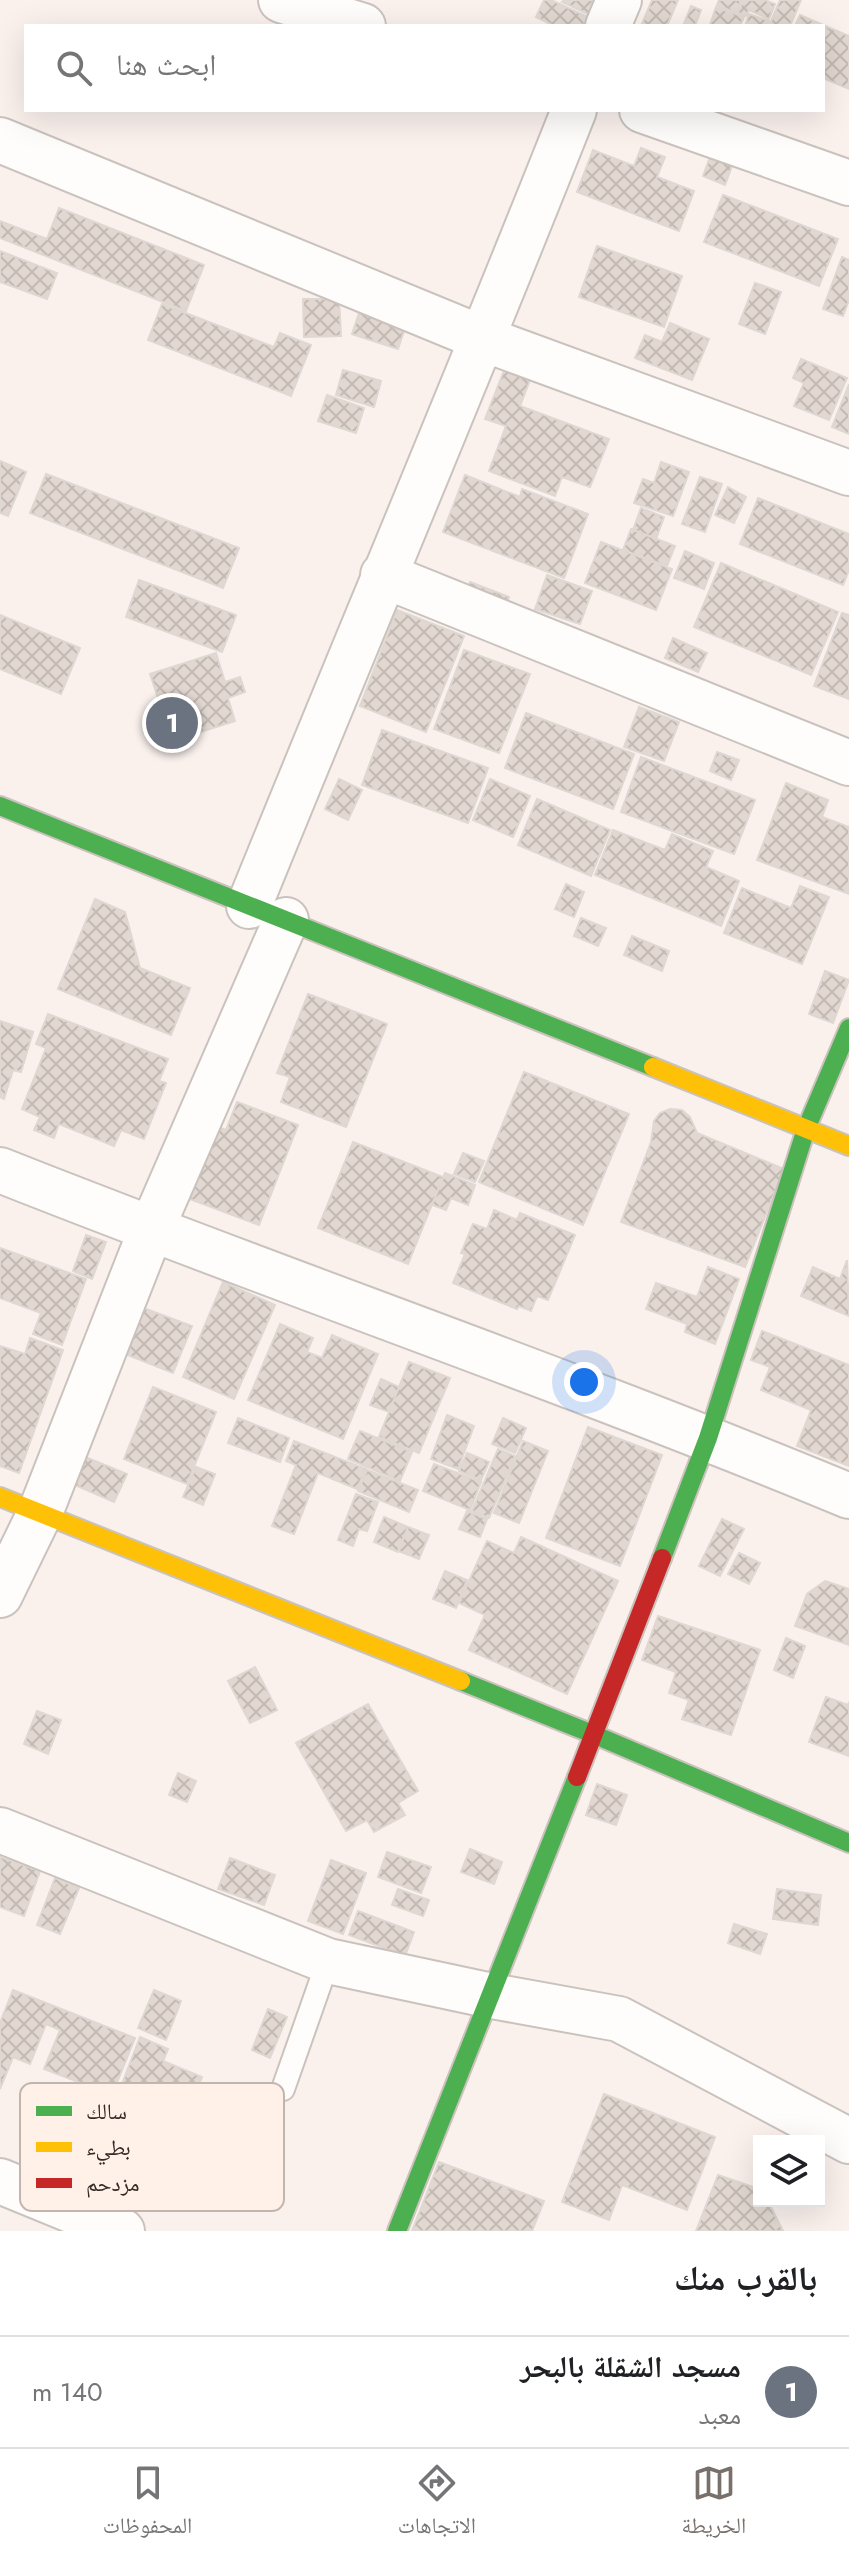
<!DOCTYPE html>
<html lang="ar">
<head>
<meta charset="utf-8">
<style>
  body { margin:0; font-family:Jost,"Noto Naskh Arabic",sans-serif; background:#f6f6f6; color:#202124; direction:rtl }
  .controls { position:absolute; right:24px; bottom:24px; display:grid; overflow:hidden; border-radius:0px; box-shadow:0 8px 32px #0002 }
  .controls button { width:72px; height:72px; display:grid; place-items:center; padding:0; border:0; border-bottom:2px solid #e0e0e0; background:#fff; color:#202124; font:40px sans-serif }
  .you { position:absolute; left:584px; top:1382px; width:28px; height:28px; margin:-20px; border:6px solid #fff; border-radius:50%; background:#1a73e8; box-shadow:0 0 0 12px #1a73e833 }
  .badge { display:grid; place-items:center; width:52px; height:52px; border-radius:50%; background:#79706b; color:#fff; font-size:26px; font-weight:700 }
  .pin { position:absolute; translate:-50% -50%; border:4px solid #fff; box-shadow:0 2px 8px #0006 }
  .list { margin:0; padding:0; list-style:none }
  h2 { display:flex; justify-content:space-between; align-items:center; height:104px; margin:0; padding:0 32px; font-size:34px }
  h2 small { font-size:26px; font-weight:400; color:#757577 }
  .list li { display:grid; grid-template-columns:52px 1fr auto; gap:24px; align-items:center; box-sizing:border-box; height:112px; padding:0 32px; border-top:2px solid #e0e0e0 }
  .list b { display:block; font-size:30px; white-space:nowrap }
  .list p { margin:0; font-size:26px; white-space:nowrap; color:#757577 }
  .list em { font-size:26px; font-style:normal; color:#757577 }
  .icon { flex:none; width:44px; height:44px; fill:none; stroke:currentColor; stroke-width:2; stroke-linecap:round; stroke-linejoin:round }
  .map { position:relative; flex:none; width:849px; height:2231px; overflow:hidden; direction:ltr }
  .search { position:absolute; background:#fff; box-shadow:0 8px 32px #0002; left:24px; right:24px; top:24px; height:88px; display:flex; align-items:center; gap:20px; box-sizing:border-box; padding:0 28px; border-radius:0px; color:#757577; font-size:30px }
  .sheet { height:216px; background:#fff }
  nav { display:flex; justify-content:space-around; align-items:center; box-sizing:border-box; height:112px; border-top:2px solid #e0e0e0; background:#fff; font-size:22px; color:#757577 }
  nav a { display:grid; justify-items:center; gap:4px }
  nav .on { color:#79706b }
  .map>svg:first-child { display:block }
  .building { fill:url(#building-cross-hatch); stroke:#ded7d2; stroke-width:2 }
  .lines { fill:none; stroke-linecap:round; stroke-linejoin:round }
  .lane-casing { stroke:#cac2bd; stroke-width:26 }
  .street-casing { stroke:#cac2bd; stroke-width:48 }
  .fast-casing { stroke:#cac2bd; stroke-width:22 }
  .slow-casing { stroke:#cac2bd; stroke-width:22 }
  .jam-casing { stroke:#cac2bd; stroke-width:22 }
  .lane { stroke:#fefdfc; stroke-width:22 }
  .street { stroke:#fefdfc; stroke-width:44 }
  .fast { stroke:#4caf50; stroke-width:18 }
  .slow { stroke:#ffc107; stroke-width:18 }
  .jam { stroke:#c62828; stroke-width:18 }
  .key { fill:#fff0e8; stroke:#c2b5ae; stroke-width:2 }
  .key-label { font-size:22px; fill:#332a25 }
</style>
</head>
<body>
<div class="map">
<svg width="849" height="2231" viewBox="0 0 849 2231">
  <defs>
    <pattern id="building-cross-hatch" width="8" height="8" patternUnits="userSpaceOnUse" patternTransform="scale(2)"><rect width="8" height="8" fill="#e2d8d1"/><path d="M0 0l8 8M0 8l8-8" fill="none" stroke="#c2bab3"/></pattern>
  </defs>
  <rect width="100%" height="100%" fill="#faf1ed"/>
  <path class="building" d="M544,0H551L588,17L583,26H554L536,17Z
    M564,0H594L588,14L562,2Z
    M652,0H678L667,26H641Z
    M719,0H741L736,13L717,5Z
    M743,0H765L775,4L769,19L749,10L746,16L738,13Z
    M780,0H801L790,26H769Z
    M691,6L701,10L695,26H683Z
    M716,7L744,17L740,26L710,25Z
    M749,14L769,21L767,26H745Z
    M800,15L849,36V89L823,78V26H795Z
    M641,148L665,157L657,177L694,191L679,231L577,192L593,150L634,166Z
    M713,149L735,158L725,185L703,176Z
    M723,195L838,239L819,286L704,242Z
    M59,208L204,265L186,311L0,238V221L47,239Z
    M597,246L682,276L664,327L579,297Z
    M0,251L57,273L47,299L0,282Z
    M842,257L849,260V300L843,316L823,309Z
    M755,283L781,292L765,334L739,324Z
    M303,299H339L341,336L304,337Z
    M162,304L274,347L280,333L311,345L291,396L148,340Z
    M361,307L407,322L398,349L352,334Z
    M670,323L709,339L692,380L635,358L645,335L662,342Z
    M801,359L847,378L829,420L794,406L804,383L793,378Z
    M507,363L533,372L520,406L609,439L590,487L562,477L555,496L489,471L506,426L485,419Z
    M343,370L381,381L374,407L336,395Z
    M849,384V434L832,427Z
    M327,395L364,408L356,433L318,421Z
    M0,461L26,472L8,516L0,513Z
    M661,462L689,472L673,516L634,503L643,479L654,483Z
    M46,474L239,548L223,588L30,513Z
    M465,475L520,497L522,489L588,514L564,578L443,532Z
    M700,477L722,484L705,532L682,524Z
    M728,487L746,497L734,523L715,515Z
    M758,498L849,534V570L843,585L740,544Z
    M641,508L664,517L656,539L633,530Z
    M631,529L675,546L667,566L623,550Z
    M601,542L672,569L656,610L585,583Z
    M685,551L714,563L704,589L674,578Z
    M721,563L838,612L811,675L694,627Z
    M547,575L592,591L580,624L535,609Z
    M139,580L236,615L222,652L126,617Z
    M470,582L509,597L502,617L462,602Z
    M397,610L464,636L426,732L360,706Z
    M842,613L849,615V699L814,686Z
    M0,615L80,648L61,694L0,669Z
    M673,638L707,653L698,672L665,658Z
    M464,650L530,674L499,753L434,729Z
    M216,653L225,682L240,677L245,692L228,698L235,721L172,741L150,674Z
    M639,707L679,722L664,761L624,747Z
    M526,713L634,754L613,809L505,768Z
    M382,730L488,768L468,823L362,785Z
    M717,752L739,760L731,780L710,771Z
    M641,757L755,800L734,854L621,812Z
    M339,779L362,790L348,820L325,809Z
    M490,779L530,796L513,837L473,820Z
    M786,783L828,800L822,817L849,827V894L757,860Z
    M537,799L610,830L591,876L518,845Z
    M613,830L665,850L672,834L713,851L706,867L739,881L721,926L595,875Z
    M566,884L584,892L574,917L555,909Z
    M800,886L829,897L802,964L724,933L742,888L791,908Z
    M95,899L125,912L140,968L190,988L171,1035L58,989Z
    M581,918L606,928L598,946L574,936Z
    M632,936L669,951L662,971L624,955Z
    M825,971L849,980L833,1023L809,1014Z
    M308,994L387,1024L346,1127L281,1102L290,1077L277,1073Z
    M48,1014L168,1059L159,1081L166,1083L144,1139L121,1130L114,1146L59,1124L54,1138L34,1130L40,1117L22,1109L46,1048L36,1044Z
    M0,1021L33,1032L21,1072L13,1070L4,1099L0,1097Z
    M524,1072L629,1114L583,1225L479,1182Z
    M237,1102L298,1125L259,1225L179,1195L207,1123L226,1130Z
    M670,1109L682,1110L690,1117L697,1133L784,1169L745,1267L621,1222L651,1142L654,1121L660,1113Z
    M353,1142L443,1177L408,1264L318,1228Z
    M463,1153L484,1161L475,1182L454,1174Z
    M445,1173L475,1185L468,1205L451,1198L446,1210L432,1205Z
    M494,1210L517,1220L520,1213L575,1235L548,1300L537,1296L531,1311L519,1306L517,1309L453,1283L465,1254L461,1253L473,1224L487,1229Z
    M86,1235L106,1242L92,1279L73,1271Z
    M0,1248L86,1279L62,1345L33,1334L41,1313L0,1298Z
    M847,1260L849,1316L801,1296L813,1267L840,1279Z
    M708,1267L739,1279L715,1344L685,1332L687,1324L646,1309L656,1283L697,1297Z
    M223,1282L275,1305L234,1399L183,1377Z
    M138,1306L192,1326L173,1373L120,1352Z
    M280,1324L313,1338L307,1352L322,1358L332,1335L378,1354L343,1439L248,1400Z
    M762,1331L849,1365V1466L797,1446L811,1410L761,1390L770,1367L751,1360Z
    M30,1338L63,1350L19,1473L0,1466V1346L25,1354Z
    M409,1362L450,1378L419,1453L379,1437Z
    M381,1379L399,1387L389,1412L370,1405Z
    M153,1387L216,1412L187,1484L124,1459Z
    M447,1415L474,1426L458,1469L431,1459Z
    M238,1418L289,1438L280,1462L228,1443Z
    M503,1418L526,1428L515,1453L492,1444Z
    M588,1427L662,1455L620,1566L546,1538Z
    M360,1431L412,1452L400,1481L348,1459Z
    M294,1441L366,1469L357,1489L318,1473L294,1534L272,1526L296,1465L286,1461Z
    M523,1441L548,1451L519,1523L494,1513Z
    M498,1449L515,1456L489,1518L472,1511Z
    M73,1452L127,1474L114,1502L61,1479Z
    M467,1453L489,1462L481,1480L459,1471Z
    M434,1464L481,1482L470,1510L423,1491Z
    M196,1467L215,1474L203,1505L183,1497Z
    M367,1470L418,1490L409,1512L358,1491Z
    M356,1494L378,1502L367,1531L359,1529L353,1546L338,1540Z
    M467,1511L487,1519L480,1537L459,1529Z
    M384,1517L408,1527L398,1552L374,1542Z
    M722,1519L744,1529L720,1576L699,1566Z
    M408,1527L429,1535L419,1559L398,1551Z
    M521,1537L618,1581L567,1694L469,1650L485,1615L459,1603L487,1541L514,1553Z
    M739,1553L760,1563L749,1584L728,1574Z
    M445,1571L467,1580L456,1608L433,1599Z
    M825,1581L849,1589V1645L795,1626L807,1594Z
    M658,1616L760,1650L731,1735L682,1719L689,1700L669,1693L676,1672L642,1660Z
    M786,1638L805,1646L793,1678L774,1670Z
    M255,1667L277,1710L250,1723L228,1681Z
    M826,1697L848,1705L849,1702V1756L809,1742Z
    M368,1704L418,1791L398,1803L405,1815L374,1832L367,1820L346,1831L296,1743Z
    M37,1711L61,1720L48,1754L24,1744Z
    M178,1773L196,1781L187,1802L169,1795Z
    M597,1784L627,1795L616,1825L586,1815Z
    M470,1849L502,1862L494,1884L461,1872Z
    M387,1852L431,1867L421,1893L378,1877Z
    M0,1857L40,1871L24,1916L0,1907Z
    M230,1858L275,1875L264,1905L218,1889Z
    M331,1860L366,1873L343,1934L308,1921Z
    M55,1878L79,1888L60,1934L37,1925Z
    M398,1889L429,1900L423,1916L392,1905Z
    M777,1889L821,1895L818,1925L773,1919Z
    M358,1911L414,1932L405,1956L349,1935Z
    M734,1924L767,1934L760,1954L728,1943Z
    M13,1990L135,2038L112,2095L44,2069L60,2030L46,2024L30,2064L13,2057L0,2089V2023Z
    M154,1990L181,2001L166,2040L138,2028Z
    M268,2009L287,2017L270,2058L252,2050Z
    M140,2037L168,2049L163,2061L202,2077L176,2140L138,2125L126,2157L98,2146Z
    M604,2094L715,2137L687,2210L622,2185L609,2220L562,2202Z
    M439,2162L544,2201L532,2231H412Z
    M718,2175L759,2189V2201H768L783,2231H696Z"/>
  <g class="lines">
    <defs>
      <path id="lane" d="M283,2089L328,1961"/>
      <path id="street" d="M281,0L363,26
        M608,26L619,0
        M642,110L849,183
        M0,140L484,339L849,473
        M383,575L849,763
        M249,906C357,640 469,376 574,110
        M0,1170C282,1282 569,1380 849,1496
        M0,1595L40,1513L151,1230L286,920
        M0,1830L328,1961L492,1996L619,2019L849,2141
        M0,2181L122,2231"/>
      <path id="fast" d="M0,806L653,1067
        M662,1558L708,1438L806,1129L849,1028
        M461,1681L595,1735L849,1843
        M397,2231L577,1777"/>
      <path id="slow" d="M653,1067L849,1146
        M0,1497L461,1681"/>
      <path id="jam" d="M577,1777L662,1558"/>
    </defs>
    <use href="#lane" class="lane-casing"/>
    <use href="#street" class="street-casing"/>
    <use href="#fast" class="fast-casing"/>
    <use href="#slow" class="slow-casing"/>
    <use href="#jam" class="jam-casing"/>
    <use href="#lane" class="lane"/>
    <use href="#street" class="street"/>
    <use href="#fast" class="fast"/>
    <use href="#slow" class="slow"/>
    <use href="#jam" class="jam"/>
  </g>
  <rect x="20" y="2083" width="264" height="128" rx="12" class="key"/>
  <rect x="36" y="2106" width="36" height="10" fill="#4caf50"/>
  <rect x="36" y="2142" width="36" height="10" fill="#ffc107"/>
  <rect x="36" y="2178" width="36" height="10" fill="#c62828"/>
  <g class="key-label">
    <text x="86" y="2119">سالك</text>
    <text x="86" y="2155">بطيء</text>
    <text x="86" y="2191">مزدحم</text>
  </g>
</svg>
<div class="controls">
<button><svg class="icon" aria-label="layers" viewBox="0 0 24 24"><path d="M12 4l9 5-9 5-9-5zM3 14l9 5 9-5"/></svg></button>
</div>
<div class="you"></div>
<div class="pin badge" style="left:172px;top:723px;background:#6b7280">1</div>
<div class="search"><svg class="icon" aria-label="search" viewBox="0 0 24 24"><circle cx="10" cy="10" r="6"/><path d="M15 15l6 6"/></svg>ابحث هنا</div>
</div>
<section class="sheet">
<h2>بالقرب منك<small></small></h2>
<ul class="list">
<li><span class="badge" style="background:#6b7280">1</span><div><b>مسجد الشقلة بالبحر</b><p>معبد</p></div><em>140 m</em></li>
</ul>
</section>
<nav>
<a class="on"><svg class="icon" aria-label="map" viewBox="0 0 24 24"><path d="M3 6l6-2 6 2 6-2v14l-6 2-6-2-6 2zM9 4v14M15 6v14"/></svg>الخريطة</a>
<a><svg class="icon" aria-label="directions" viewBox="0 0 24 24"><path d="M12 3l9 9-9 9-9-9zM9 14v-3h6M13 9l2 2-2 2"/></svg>الاتجاهات</a>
<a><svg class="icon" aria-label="saved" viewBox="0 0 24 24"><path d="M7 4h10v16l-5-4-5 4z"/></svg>المحفوظات</a>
</nav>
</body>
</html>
